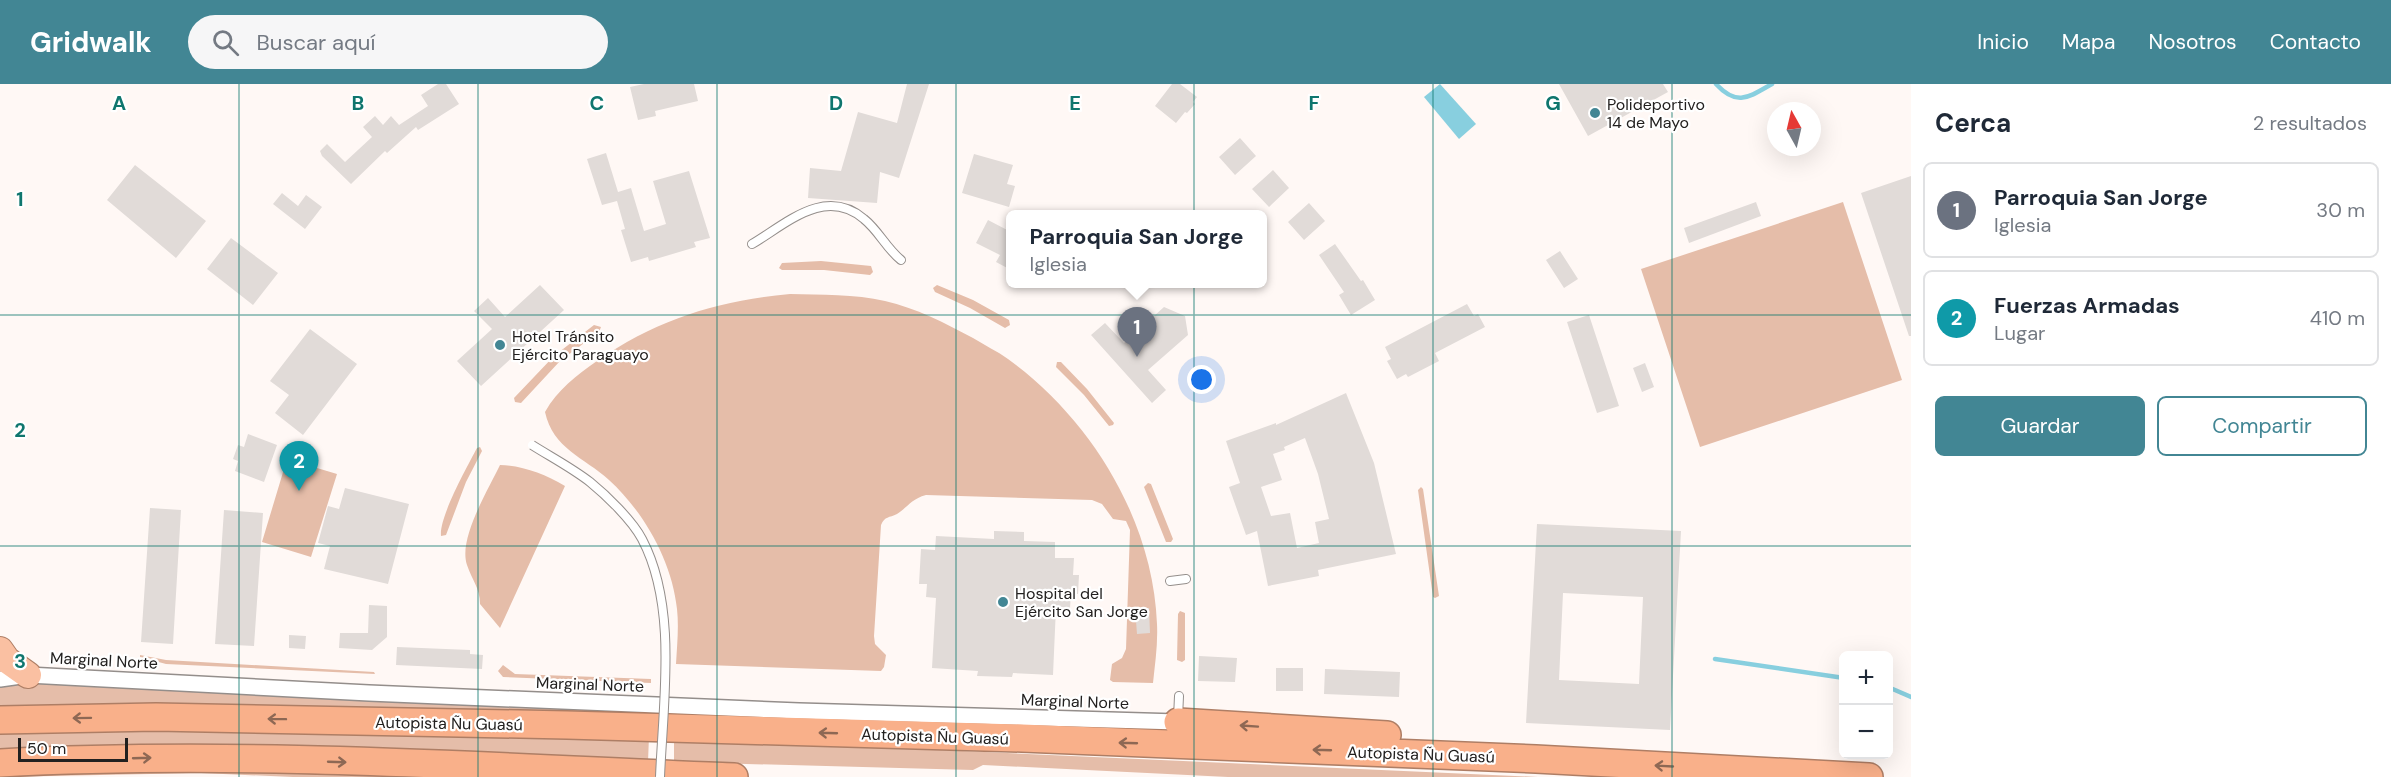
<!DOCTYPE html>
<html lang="es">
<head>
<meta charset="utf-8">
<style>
  body { margin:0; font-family:"DM Sans",sans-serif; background:#f6f6f7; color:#1f2937 }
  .controls { position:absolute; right:18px; bottom:18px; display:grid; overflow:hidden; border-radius:9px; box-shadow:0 6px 24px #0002 }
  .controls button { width:54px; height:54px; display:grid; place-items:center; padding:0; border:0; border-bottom:2px solid #e0e1e3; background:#fff; color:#1f2937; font:30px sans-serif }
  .compass { position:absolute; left:1767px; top:18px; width:54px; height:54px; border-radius:50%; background:#fff; box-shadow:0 6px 24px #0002; rotate:352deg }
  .scale { position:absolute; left:18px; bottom:15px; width:110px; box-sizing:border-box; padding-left:6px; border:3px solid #22201f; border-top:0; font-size:16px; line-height:21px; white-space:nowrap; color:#22201f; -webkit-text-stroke:4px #fff; paint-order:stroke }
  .you { position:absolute; left:1202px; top:296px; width:21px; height:21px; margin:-15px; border:4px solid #fff; border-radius:50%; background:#1a73e8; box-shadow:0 0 0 9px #1a73e833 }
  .badge { display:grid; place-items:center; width:39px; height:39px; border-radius:50%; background:#428694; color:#fff; font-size:20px; font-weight:700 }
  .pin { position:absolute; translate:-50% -50px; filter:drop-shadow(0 2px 3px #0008) }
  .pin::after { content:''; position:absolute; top:32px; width:21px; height:18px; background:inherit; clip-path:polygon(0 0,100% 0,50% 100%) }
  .popup { position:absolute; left:1006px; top:126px; width:261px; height:78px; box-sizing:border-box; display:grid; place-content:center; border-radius:9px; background:#fff; filter:drop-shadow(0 2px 4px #0005); font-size:20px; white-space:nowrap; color:#747a83 }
  .popup b { font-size:22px; color:#1f2937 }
  .popup::after { content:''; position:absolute; left:50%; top:100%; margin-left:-12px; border:12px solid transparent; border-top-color:#fff }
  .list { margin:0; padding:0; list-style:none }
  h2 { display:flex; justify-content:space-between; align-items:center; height:78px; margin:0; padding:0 24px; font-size:26px }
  h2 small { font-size:20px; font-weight:400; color:#747a83 }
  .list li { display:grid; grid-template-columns:39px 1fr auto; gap:18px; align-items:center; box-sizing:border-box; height:96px; margin:0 12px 12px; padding:0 12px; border:2px solid #e0e1e3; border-radius:9px }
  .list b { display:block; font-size:22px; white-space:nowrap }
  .list p { margin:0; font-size:20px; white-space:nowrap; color:#747a83 }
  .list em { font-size:20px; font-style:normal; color:#747a83 }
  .actions { display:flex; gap:12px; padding:18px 24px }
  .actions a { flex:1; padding:14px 0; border:2px solid #428694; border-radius:9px; text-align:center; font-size:21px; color:#428694 }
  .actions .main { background:#428694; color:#fff }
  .icon { flex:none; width:33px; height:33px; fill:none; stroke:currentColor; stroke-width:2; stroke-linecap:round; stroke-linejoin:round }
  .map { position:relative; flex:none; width:1911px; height:693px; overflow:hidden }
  header { display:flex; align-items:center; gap:36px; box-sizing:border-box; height:84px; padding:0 30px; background:#428694; color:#fff }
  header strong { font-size:28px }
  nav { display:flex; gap:33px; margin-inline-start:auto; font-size:21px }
  .search { width:420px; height:54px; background:#f6f6f7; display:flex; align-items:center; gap:15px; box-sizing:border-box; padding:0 21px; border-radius:33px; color:#747a83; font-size:22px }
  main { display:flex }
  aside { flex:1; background:#fff }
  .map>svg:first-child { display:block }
  .green { fill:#e5bda9 }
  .water { fill:#88cfdf }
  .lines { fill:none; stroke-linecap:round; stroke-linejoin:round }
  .stream { stroke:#88cfdf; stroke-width:4.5 }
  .building { fill:#e1dbd8; fill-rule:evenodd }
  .service-casing { stroke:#948e8b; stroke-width:10 }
  .minor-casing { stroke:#948e8b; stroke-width:18 }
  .trunk-casing { stroke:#ae7e65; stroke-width:28 }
  .motorway-casing { stroke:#ae7e65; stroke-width:30 }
  .service { stroke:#fff; stroke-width:8 }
  .minor { stroke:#fff; stroke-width:15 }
  .trunk { stroke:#fac0a2; stroke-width:26 }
  .motorway { stroke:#f9b08a; stroke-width:27 }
  .service-bridge-casing { stroke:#948e8b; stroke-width:10; stroke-linecap:butt }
  .service-bridge { stroke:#fff; stroke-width:8 }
  .oneway { stroke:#8e6854 }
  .grid { fill:none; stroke:#0f766e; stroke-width:1.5; stroke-opacity:0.55 }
  .poi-dot { fill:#428694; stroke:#fff; stroke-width:2 }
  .labels { text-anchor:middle; stroke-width:4.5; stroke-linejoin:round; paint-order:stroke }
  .poi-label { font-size:16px; fill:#22201f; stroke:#fff; text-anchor:start }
  .street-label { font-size:16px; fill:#22201f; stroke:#fff }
  .grid-label { font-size:20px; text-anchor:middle; font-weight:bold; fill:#0f766e; stroke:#fff; stroke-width:4.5; stroke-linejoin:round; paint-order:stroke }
</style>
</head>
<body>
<header>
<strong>Gridwalk</strong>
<div class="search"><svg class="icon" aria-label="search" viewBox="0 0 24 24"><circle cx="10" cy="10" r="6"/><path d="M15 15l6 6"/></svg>Buscar aquí</div>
<nav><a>Inicio</a><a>Mapa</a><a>Nosotros</a><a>Contacto</a></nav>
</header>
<main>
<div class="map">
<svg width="1911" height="693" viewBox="0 0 1911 693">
  <rect width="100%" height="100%" fill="#fff8f5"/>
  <path class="green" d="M1843,118L1902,296L1700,363L1641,185Z
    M821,177L871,182L873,188L870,191L824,186H782L779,184L782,179Z
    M937,201L973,216L1009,236L1010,241L1005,244L970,224L935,208L933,204Z
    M790,210C821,211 855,210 885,217C916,224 945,239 973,254C984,261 997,267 1008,275C1091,335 1153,436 1157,540C1158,560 1155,580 1153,599L1113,598L1110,596L1112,580L1122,574L1126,565L1130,446L1126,437L1113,435L1102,420L1092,416L926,411C911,415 908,423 897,430C889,434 885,432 881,441L874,552L875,560L886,571L884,583L881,587L676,580C677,562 679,543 677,525C672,477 644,428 609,396C584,373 553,365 545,328C557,306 577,291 597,277C658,235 717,217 790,210Z
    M594,241L601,243L599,248L560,277L521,319L515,318L514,314L554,272Z
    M1057,278H1061L1087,305L1114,339L1113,341L1109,342L1084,311L1056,283Z
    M480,363L482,367L466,398L446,451L441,452C439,433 467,383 477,364Z
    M287,375L337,390L311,473L262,458Z
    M500,381C524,382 544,390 565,402L500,544L480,520C480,504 472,496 467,481C458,455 488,406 500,381Z
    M1148,399L1151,400L1173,455L1171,458H1166L1144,403Z
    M1421,403L1423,405L1439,512L1435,514L1433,513L1418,406Z
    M1180,527L1185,529V576L1182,578L1177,576L1178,530Z
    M140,571L166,576L374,588L375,590L166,580L140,573Z
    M503,581L515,590L651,595V599L503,593L498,587Z
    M37,596L650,623V633L0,626V601Z
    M138,643L649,652L648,678L0,671V647Z
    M674,654L1538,693H1228L983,681L973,686L674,678Z
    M252,687L492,693H293L201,689L0,693V691L57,688Z"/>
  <path class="water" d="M1440,0L1476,40L1459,55L1424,13Z"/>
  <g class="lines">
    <path class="stream" d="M1716,0C1737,23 1749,13 1772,0
      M1715,575L1844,594
      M1888,603L1911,613"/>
  </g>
  <path class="building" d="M438,0H446L459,20L418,46L416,43L387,69L385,67L351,100L322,72L320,67L327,60L345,78L372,53L363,43L375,32L383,41L391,32L399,41L428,22L421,11Z
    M644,0H694L698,17L655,27L656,32L638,36L630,3Z
    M907,0H929L899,94L880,88L877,119L808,114L810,84L841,87L858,28L897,39Z
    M1172,0H1180L1197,13L1193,18L1195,20L1187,29L1185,28L1176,39L1155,22Z
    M1559,0H1663L1668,8L1588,52Z
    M1240,54L1256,72L1235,91L1219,73Z
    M606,69L618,108L631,104L644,147L666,140L653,97L689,87L710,154L694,158L696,163L649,177L648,173L631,178L621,146L625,145L617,117L602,121L587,75Z
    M974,70L1013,81L1007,100L1015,102L1009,123L962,109Z
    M135,81L206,137L176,174L107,116Z
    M1273,86L1289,104L1269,123L1252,105Z
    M1911,92V252H1909L1861,109Z
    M282,109L298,122L306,111L322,123L305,145L273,120Z
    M1756,118L1761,132L1689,159L1684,144Z
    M1309,119L1325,137L1304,156L1288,138Z
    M988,136L1011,148V186L996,178L1000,171L976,159Z
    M231,154L278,189L253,221L207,185Z
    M1335,160L1361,197L1363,196L1375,216L1351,231L1339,211L1344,208L1319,171Z
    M1560,167L1578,195L1564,204L1546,176Z
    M540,201L564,226L481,302L457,277L492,245L474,227L488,214L505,233Z
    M1467,220L1474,232L1478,230L1485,243L1435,269L1439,277L1408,293L1406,290L1397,295L1387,277L1391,275L1385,263Z
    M1164,223L1185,232L1188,251L1148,286L1166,306L1152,319L1091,251L1105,239L1124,259Z
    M1589,231L1619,322L1597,329L1567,238Z
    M310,245L357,280L303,351L275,329L289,311L270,297Z
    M1645,279L1654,303L1642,308L1633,284Z
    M1346,309L1374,379L1396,470L1318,486L1319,492L1268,502L1257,447L1246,451L1229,403L1240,399L1226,357L1276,339V341ZM1305,354L1318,390L1329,435L1315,438L1319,459L1297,464L1290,429L1271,432L1261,403L1282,396L1273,370L1285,366L1284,363Z
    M248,350L277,361L264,398L235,387L238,377L233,375L238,361L244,363Z
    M345,404L409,420L388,500L324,485L330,462L318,459L328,422L339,425Z
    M150,424L181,426L173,560L141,558Z
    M224,426L263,429L254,562L215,560Z
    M1537,440L1681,447L1670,646L1526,639ZM1563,509L1643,513L1639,600L1559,596Z
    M994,447L1024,448V457L1055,458V474H1074L1073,491H1079L1078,510H1071L1070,524L1056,523L1053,591L1013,589L1012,593L977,592L978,587L932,584L936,514L926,513L927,500H919L921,465L935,466L936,452L994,455Z
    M369,521L387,522V553L372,566L339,564L340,549H368Z
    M1135,524H1149L1150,549L1137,550Z
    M289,551L306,552L305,565L289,564Z
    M397,563L470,566V570L483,571L482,585L396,581Z
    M1199,572L1237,574L1235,598L1198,597Z
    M1276,584H1303V607H1276Z
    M1325,585L1400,588L1399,613L1324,610Z"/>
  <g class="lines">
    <defs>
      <path id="service" d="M752,160C786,140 825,102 864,135C879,147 886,164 901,176
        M1170,497L1186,495
        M1178,634L1179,612"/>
      <path id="minor" d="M0,595L28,591L369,609L799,627L1178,638"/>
      <path id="trunk" d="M0,566L7,576L28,591"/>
      <path id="motorway" d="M0,636L156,633L567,641L1022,654L1536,675L1869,693
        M1178,638L1387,651
        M0,679C244,666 490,683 734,693"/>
    </defs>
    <use href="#service" class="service-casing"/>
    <use href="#minor" class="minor-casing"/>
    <use href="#trunk" class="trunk-casing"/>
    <use href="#motorway" class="motorway-casing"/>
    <use href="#service" class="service"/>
    <use href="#minor" class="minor"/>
    <use href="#trunk" class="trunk"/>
    <use href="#motorway" class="motorway"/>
    <defs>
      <path id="service-bridge" d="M532,361C551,373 572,384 590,398C606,411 632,436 642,455C678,523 663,618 660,693"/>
    </defs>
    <use href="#service-bridge" class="service-bridge-casing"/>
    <use href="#service-bridge" class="service-bridge"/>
  </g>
  <defs><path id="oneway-shaft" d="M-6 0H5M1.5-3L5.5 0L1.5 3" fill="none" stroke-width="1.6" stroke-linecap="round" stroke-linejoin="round" transform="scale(1.5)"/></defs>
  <g class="oneway">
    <use href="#oneway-shaft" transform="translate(82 634) rotate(179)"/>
    <use href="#oneway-shaft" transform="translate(277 635) rotate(-179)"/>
    <use href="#oneway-shaft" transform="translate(1249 642) rotate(-176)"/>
    <use href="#oneway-shaft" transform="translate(828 649) rotate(-178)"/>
    <use href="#oneway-shaft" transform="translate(1128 659) rotate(-178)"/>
    <use href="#oneway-shaft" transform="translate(1322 666) rotate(-178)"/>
    <use href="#oneway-shaft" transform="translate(142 674) rotate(-2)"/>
    <use href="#oneway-shaft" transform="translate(337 678) rotate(2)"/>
    <use href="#oneway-shaft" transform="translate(1664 682) rotate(-177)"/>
  </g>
  <path class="grid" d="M239,0V693M478,0V693M717,0V693M956,0V693M1194,0V693M1433,0V693M1672,0V693M0,231H1911M0,462H1911"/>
  <g class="poi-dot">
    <circle cx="1595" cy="29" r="6"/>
    <circle cx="500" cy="261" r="6"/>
    <circle cx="1003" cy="518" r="6"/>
  </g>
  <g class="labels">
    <g class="poi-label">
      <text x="1607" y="26">Polideportivo<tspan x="1607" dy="18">14 de Mayo</tspan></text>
      <text x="512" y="258">Hotel Tránsito<tspan x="512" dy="18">Ejército Paraguayo</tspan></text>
      <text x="1015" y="515">Hospital del<tspan x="1015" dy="18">Ejército San Jorge</tspan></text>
    </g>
    <g class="street-label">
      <text transform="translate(104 576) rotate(3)" y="6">Marginal Norte</text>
      <text transform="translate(590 600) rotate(2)" y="6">Marginal Norte</text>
      <text transform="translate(1075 617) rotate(2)" y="6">Marginal Norte</text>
      <text transform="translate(449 639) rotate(1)" y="6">Autopista Ñu Guasú</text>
      <text transform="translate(935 652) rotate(2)" y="6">Autopista Ñu Guasú</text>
      <text transform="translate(1421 670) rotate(2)" y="6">Autopista Ñu Guasú</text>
    </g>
  </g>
  <g class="grid-label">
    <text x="119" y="26">A</text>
    <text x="358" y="26">B</text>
    <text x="597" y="26">C</text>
    <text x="836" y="26">D</text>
    <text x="1075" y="26">E</text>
    <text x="1314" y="26">F</text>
    <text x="1553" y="26">G</text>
    <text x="20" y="122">1</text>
    <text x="20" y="353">2</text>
    <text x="20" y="584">3</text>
  </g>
</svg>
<div class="controls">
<button>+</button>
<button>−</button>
</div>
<svg class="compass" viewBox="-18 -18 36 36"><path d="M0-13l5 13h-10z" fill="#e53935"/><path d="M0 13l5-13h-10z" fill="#747a83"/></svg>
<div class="scale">50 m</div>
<div class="you"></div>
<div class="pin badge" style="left:1137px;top:273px;background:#6b7280">1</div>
<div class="popup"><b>Parroquia San Jorge</b>Iglesia</div>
<div class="pin badge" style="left:299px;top:407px;background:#0f9aa8">2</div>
</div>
<aside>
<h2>Cerca<small>2 resultados</small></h2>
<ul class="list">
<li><span class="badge" style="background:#6b7280">1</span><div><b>Parroquia San Jorge</b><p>Iglesia</p></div><em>30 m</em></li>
<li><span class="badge" style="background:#0f9aa8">2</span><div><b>Fuerzas Armadas</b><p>Lugar</p></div><em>410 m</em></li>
</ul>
<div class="actions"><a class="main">Guardar</a><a>Compartir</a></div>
</aside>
</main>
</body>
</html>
